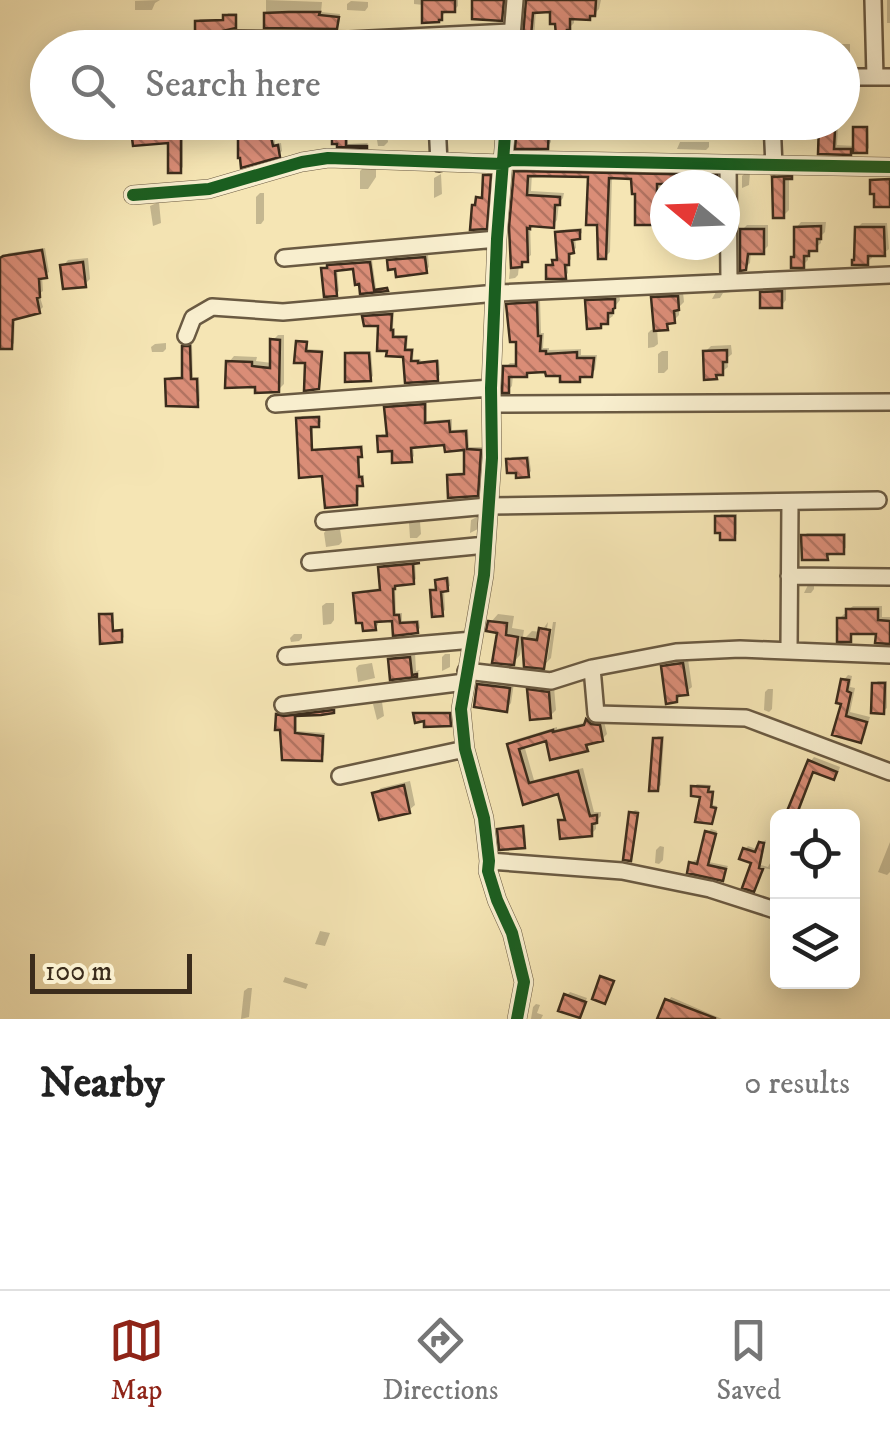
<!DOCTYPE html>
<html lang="en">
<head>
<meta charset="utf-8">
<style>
  body { margin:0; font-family:"IM FELL DW Pica",serif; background:#f2f2f2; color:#222 }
  .controls { position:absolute; right:30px; bottom:30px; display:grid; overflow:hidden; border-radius:15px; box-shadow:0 5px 25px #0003 }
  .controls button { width:90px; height:90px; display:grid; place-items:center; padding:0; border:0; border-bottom:2px solid #e0e0e0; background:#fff; color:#222; font:50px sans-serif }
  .compass { position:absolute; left:650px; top:170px; width:90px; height:90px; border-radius:50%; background:#fff; box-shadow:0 5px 25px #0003; rotate:289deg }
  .scale { position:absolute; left:30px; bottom:25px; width:162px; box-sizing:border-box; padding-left:10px; border:5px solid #3b2c1c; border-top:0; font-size:28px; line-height:35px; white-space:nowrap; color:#3b2c1c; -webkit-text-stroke:8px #f8eece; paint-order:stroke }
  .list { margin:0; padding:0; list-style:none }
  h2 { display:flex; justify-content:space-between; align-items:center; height:130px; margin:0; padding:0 40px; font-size:42px }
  h2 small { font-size:32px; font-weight:400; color:#767676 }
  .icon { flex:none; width:55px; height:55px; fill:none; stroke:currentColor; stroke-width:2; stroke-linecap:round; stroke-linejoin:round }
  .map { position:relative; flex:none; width:890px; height:1019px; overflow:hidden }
  .search { position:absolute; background:#fff; box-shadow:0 5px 25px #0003; left:30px; right:30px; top:30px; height:110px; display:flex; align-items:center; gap:25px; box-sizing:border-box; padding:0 35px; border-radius:55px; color:#767676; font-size:38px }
  .sheet { height:270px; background:#fff }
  nav { display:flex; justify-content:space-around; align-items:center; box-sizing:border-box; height:140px; border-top:2px solid #e0e0e0; background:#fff; font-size:28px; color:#767676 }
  nav a { display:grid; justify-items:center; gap:5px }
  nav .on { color:#8f2418 }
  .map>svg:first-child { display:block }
  .shadow { fill:#0003 }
  .building { fill:url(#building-back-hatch); stroke:#3b2c1c; stroke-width:2.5 }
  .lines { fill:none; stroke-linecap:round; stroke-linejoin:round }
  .minor-casing { stroke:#6a5a42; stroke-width:20 }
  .minor { stroke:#f8eece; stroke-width:15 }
  .cycleway-casing { stroke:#f8eece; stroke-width:19 }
  .cycleway { stroke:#1b5e20; stroke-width:12 }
</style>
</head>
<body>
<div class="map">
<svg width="890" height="1019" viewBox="0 0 890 1019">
  <defs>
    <pattern id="building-back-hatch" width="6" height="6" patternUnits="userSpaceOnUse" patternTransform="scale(2.5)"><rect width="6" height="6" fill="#da8d77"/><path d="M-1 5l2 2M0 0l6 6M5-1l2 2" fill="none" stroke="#b27361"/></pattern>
  </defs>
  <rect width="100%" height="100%" fill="#f5e5b4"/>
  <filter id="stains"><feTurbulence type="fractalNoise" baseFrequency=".002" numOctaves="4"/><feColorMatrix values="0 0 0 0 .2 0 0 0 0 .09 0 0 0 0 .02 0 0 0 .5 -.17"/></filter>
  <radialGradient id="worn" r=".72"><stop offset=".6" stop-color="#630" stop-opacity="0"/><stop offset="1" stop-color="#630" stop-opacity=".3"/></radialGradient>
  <path class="shadow" d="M160,0L155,3L152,10H135V1H132Z
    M266,0L322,2L321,12L340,14L339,23L336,26H266Z
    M414,0H458V6L454,10H445V13L438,20L424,5L414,4Z
    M474,0H508L506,14L501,19Z
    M529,0H601L599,9L594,14L574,17V23L571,26L572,39L568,44L552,10H536L534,39H538V48H525Z
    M887,0H890V23H887Z
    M351,1L368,2V7L365,11L347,10V4Z
    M228,13H237V23L234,25L197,22L200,19H225Z
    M134,37H155V46L188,48H130L131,41Z
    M657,37H666V45L663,48H654V40Z
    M83,43H106V48H80Z
    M833,44H850V58L846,62L842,63V48H830Z
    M133,122H213V132L210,135H183V167L180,170L170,140Z
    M336,122H348V144L368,143L366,146L340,145Z
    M374,122H390L386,124L388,142L384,146H378Z
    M523,122H551V142L547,147L519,126Z
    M820,122H835V126L838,127L837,145L856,146V128L858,126H868L869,148L866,151L856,147L850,152H820Z
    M274,134L275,144L281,143L282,151L278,155L240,138L243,135Z
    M680,142H709V147L706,150L677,149Z
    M363,168H376V177L368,189H360V171Z
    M521,168L720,171V173L716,178L710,177L709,185L661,182V197L657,200V218L653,223L634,176H612L610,252L605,257L590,175L532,173L531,191L564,193L563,198L559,203L557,220L553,225L530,223L531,255L519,265L518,275L515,278L509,279L510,269L513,265L516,172Z
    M490,171H494L490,221L485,226L478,199L483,194L485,176Z
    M781,172H795L789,176V210L783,216L775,178Z
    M745,173H750L749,185L742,188V176Z
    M441,174L442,194L434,198V178Z
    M260,193H264V220L261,224H256V197Z
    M159,202L161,223L153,226L150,206Z
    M801,222H826L825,232L821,236V243L808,254V260L803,265L796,255V228Z
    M862,223H887L889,249L884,253H871L872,258L867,262L857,228Z
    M747,225H768V246L763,251H751L750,263L745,268L742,230Z
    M582,228V233L575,237L576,248L571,252V259L568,263V273L565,276L548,266L559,257L557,233L560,230Z
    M45,248L49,272L42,276L43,291L39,294L43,307L39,311L15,317L14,343L11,347L0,302V257L9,253Z
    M428,255L429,267L425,271L397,267L390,261L393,258Z
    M88,258L90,279L84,285L63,266L68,260Z
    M372,260L376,288L389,287L387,289L362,291L355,266L337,268L339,291L336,294L324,269L333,264Z
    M786,287V300L781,306L762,293L768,288Z
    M683,292L684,302L679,307V315L667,327L657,328L658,344L654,347L648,348V333L651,330L656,329L653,298L659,293Z
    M716,292H731L723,293L720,298L712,299Z
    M619,294L620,300L612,310L613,316L600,325L588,301L593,296Z
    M540,299L541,333H544L543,348H549V350L581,349V355H597L595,370L590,374H584L579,380L548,369L531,370L526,375H513L512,386L508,390L506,367L510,363H518L519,340L508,305L513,300Z
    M394,312L393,328H395V335H408L407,348H414L413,360L420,359L421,361L439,360L440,375L437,378L407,380L405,354L380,323L365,317L368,314Z
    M278,335H284V384L278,390L257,385L229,362L234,356L257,357L256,361L272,363L273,340Z
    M301,340H308L307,349L323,350L320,384L318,387L299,342Z
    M166,343V349L163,352H152L151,347L155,344Z
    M188,344H192L193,377H199L200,401L197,404L168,380L171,377L185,376L184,347Z
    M731,345L732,354L727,358L728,367L715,377L705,352L711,346Z
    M350,351H371L373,376L370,379L347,354Z
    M662,351H668V369L664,373H658V354Z
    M427,402V421L452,419V430L468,429L469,447H483L480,490L477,493L449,476L453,473L466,472L467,448L447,443L413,446L414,456L411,459L379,437L382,434H389L387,408L390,405Z
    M320,415L321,422L313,425V449L363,445V452L360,455V475H364V480L359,483V500L356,503L324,473L301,476L299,419L302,416Z
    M529,456L531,471L528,475L509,460L512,457Z
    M721,514H737V534L734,537L718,517Z
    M479,516L478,529L470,533L471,520Z
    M420,522L421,534L417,538H410L409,523Z
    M327,529H340L342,542L339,545L326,547L324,533Z
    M807,533H846V548L826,557L804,536Z
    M415,562L416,579L413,582L395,586L396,613H402V621L419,620L420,628L417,631L395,633L394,618L378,619V625L374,628L355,594L358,591L382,588L381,568L384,564Z
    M449,577L450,586L444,589L445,610L442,613L432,591L438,588L437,580L440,578Z
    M808,585H814V589L811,593H804Z
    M326,603H334V620L331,624L323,625L322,606Z
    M853,606H882V617H890V642L878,632H854L850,640L839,619L844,614H848V610Z
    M114,612V629H123L124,637L121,640L103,642L102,615L104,613Z
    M498,614L514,616L512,628L524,630L520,655L513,663L500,631L491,622Z
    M548,622L542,661H547L553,622H556L551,658L543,666L523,640L532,631L541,632Z
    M294,634H302V638L299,641L291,642L290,638Z
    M415,652L416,671L420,670L416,674L393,677L391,659L397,654Z
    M445,654H450V667L442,671V657Z
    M688,659L692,687L676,700L663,667L669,662Z
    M372,663L375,678L358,682L356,668L359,665Z
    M848,675L852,676L850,687L855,688L850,712L870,717L865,735L860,740L835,733L844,702L843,681Z
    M485,679L514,683L511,703L506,709L480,685Z
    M878,681H887V708L883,711L874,684Z
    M535,685L554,687L556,710L550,716L529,690Z
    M768,689H773L772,709L769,712L764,710L765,692Z
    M382,702L384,716L377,720L373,704L364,706Z
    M335,708L321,713L297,714V731L325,733L324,755L321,758L284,757L279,715L281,712L289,714Z
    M592,716L604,721L607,734L602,739L591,741L586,749L548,737L524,745L534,780L583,768L594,812H601V816L596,821V829L591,834L561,821L567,815L560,790L525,802L509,744L514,740L557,727V729L588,722Z
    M658,736H664L661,785L657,789L655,739Z
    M814,757L840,767L838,773L834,777L814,770L800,810L815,816H788L810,762Z
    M410,781L415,805L409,810L375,793L381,788Z
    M697,784L711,785L710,790H714L713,805L717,806L714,818L711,822L704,795L694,787Z
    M635,810L639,811L633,855L630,859L632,813Z
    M525,825L526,843L524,845L499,830L502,827Z
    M711,829L717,831L709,862L728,866L722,879L691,863L695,860L700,861L707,833Z
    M766,840L761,865L768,867L778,848V871L764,868L754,889V862L745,849L748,846L759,850L761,843Z
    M890,842V872L887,875L878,872Z
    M660,846L664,847L663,860L659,864L655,863L656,850Z
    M320,931L330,933L325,946L315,944Z
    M285,977L308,984L306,989L283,982Z
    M248,988H252L249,1017L241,1019L244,991Z
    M570,992L587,998L579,1016L567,995Z
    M671,997L722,1019H659Z
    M536,1004L540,1005L537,1013L543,1015L541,1019H531L533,1007Z"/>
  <path class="building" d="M422,0H455V12H442V20H439V22L422,23Z
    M472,0H504L502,21L472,19Z
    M526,0H596L595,16H590V20L570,19V30H567L569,46L557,47L555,24H550V12L533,13L530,48H522Z
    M289,12H320L319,15L339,17L337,29L264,28V13Z
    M223,15H236V28L213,33L208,41V36L195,37V21L223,20Z
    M130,122H211V138H181V173H168V143L133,146Z
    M332,123H346V146H367V148L337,147V144H332Z
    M819,123H832V130H835L834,149H851V155L818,154Z
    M517,125L549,126L548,149H515Z
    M853,127H867V153H853Z
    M238,137H271L273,146L278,145L280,157L241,168L240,158H238Z
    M514,171L717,175V180L676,179V184H657V204H654V225H635V194H632L631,179L609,178L606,259H598L597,225H586L588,177L528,176L527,195L560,197V205H555L554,228L530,226V229L527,228L528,262H522V267L511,268L509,227Z
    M483,175H491L487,229L470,230L472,205H475L476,197L482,198Z
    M792,176V179H784V218H773L772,177Z
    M890,179V207H874V194H870V180Z
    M821,226V239H817V251H809V256H804V268H791V257H794V227Z
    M855,227H884L885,256H868V265H852V260H854Z
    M740,229H764V254H748L746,270L740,271Z
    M580,230V239L572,240L574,253L569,254V265H565L566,279H546V265H553L552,260H557L555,232Z
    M42,250L47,278L39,279L40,297L37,298L40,313L13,320L12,349H0V258L3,256Z
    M425,257L427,273L396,277L395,269L388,270L387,260Z
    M83,262L86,287L63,289L60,265Z
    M370,262L374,290L387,288L388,291L360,294L359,284L355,285L353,269L335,271L337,296L324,297L321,268H327V265Z
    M782,291V308H760V292Z
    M678,296L679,310L674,311L675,323L667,324L668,330L654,331L651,297Z
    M615,299V308L613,309V313H608V324H601V328L587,329L585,300Z
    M537,302L538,336H541L540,351H546V354L577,352V358H594L592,377H580V382H560V376H546L545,372L527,373V377H509V393H502L503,366H516V342H510L506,304Z
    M392,314L391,330H393V337H406L405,350H412L411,361H418V363L437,361L438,381L405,383L403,357L386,356L387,351H377L378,326H364L362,316Z
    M270,339L280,340L279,392L255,393V387L225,388L226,361L252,362V366L270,368Z
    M296,341L307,342L306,351L322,352L319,389L304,391L305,363H294Z
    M182,346H190L191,379H197L198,407L166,406L165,379L182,378Z
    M727,350V362H723V375H716L717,379L704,380L703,351Z
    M345,353H369L371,381L345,382Z
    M425,404V423L449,421L450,432L466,431L467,449L481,450L478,496L448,498L447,475L464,474V450L445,452L444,445L411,448L412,462L392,463V451L378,452L377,436H387L384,407Z
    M319,417V427H311L312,450L361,447L362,457H358L359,477H362L363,486H357V505L325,508L322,476L299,478L296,418Z
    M527,458L529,477L516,478V473H507L506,459Z
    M715,516H735V540H720V533H715Z
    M801,535H844V554H827L828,560H802Z
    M420,563L413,564L414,584L395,586V589H393L394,615H399L400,623L417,622L418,633L393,636L392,621L375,622L376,630L363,631L362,623H356L353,593L380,590L378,567Z
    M447,578L448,591L441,592L443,616L432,617L430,590H436L435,580Z
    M846,609H878V620L890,621V644L875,643L876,634H851V642H837V618H846Z
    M99,614H112L113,631L122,630V642L100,644Z
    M488,621L507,623L506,635L518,637L514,665L492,663L497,633L486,631Z
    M539,628L550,630L544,669L524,667L522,638L537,640Z
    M410,657L412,675L417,674V677L390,680L388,659Z
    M683,663L688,695L677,696V702L666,704L661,666Z
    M841,679L849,680L847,691L851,693L846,716L867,722L861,743L832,735L841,704L836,703Z
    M872,683H885L884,714L871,713Z
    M477,684L510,688L507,712L474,707Z
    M527,689L549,692L551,718L530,720Z
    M334,710V713L321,715L295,716V733L323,736L322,761L282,760L280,730H275L276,714L284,716Z
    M413,713H450L451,726L424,727V721L415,723Z
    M586,719L591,724L600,725L603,741L586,745L588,751L550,760L546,741L519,749L529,783L578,771L590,816L597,815V823L592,824V836L560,839L558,820H565L558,794L523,805L507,744L553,730V732L584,725Z
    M653,738H662L658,791H649Z
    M808,760L837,772L834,780L813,772L796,816H785Z
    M404,785L410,813L379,820L372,793Z
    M691,786L709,787L708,792H713L711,807L716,808L712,824L695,822L700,797L691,796Z
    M629,812L638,813L631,861L623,860Z
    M523,826L525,848L499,850L497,829Z
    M705,831L716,834L708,865L726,869L723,881L687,873L689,862L697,864Z
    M759,842L764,843L759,868L763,869L754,892L742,888L751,863L739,859L743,848L755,852Z
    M600,976L614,981L605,1004L592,999Z
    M564,994L586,1002L580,1018L558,1011Z
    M665,999L715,1018V1019H657Z"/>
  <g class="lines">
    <defs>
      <path id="minor" d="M873,0L875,77
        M219,48V42L234,39L349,40L512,32
        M511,48L515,0
        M842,77H890
        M437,122L439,163
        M506,122L497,239L491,388L492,458L484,575L461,709L465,749L484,818L489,861L488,871L497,900L512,933L524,982L517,1019
        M772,122L774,166
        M728,165L729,281
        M133,195L209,189L302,162L328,158L502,164L511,160L890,167
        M284,258L497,239
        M186,336L193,318L212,307L283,312L497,293L890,275
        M275,404L491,388
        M493,404L890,402
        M324,521L488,506L878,500
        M310,562L486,545
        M789,576L890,577
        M789,650L790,502
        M286,656L473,640
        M592,668L596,714L746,718L890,772
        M466,671L551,681L592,668L676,652L740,649L890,655
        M283,705L465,682
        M340,776L465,749
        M489,861L622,871L710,889L778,911"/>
    </defs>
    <use href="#minor" class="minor-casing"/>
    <use href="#minor" class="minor"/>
    <defs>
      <path id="cycleway" d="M506,122L497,239L491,388L492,458L484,575L461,709L465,749L484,818L489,861L488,871L497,900L512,933L524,982L517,1019
        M133,195L209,189L302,162L328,158L502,164L511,160L890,167"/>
    </defs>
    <use href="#cycleway" class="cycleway-casing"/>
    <use href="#cycleway" class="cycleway"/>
  </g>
  <rect width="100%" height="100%" filter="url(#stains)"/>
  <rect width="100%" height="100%" fill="url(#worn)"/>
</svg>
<div class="controls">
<button><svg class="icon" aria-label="locate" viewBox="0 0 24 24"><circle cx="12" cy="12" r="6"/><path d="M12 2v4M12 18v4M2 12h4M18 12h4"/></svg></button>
<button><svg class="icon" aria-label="layers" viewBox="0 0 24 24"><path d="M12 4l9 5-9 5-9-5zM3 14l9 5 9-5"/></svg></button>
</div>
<svg class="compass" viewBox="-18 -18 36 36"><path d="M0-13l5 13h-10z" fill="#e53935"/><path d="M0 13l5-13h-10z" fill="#767676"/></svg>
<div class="scale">100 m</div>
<div class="search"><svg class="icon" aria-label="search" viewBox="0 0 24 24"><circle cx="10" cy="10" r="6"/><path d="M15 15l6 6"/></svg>Search here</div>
</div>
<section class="sheet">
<h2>Nearby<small>0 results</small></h2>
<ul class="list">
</ul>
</section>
<nav>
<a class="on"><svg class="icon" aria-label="map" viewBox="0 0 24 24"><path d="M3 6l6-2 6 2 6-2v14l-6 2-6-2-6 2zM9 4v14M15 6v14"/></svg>Map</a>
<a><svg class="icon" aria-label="directions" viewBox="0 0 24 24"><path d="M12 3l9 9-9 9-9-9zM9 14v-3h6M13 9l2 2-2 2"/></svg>Directions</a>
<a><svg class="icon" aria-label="saved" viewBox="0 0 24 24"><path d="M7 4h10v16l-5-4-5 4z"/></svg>Saved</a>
</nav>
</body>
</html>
